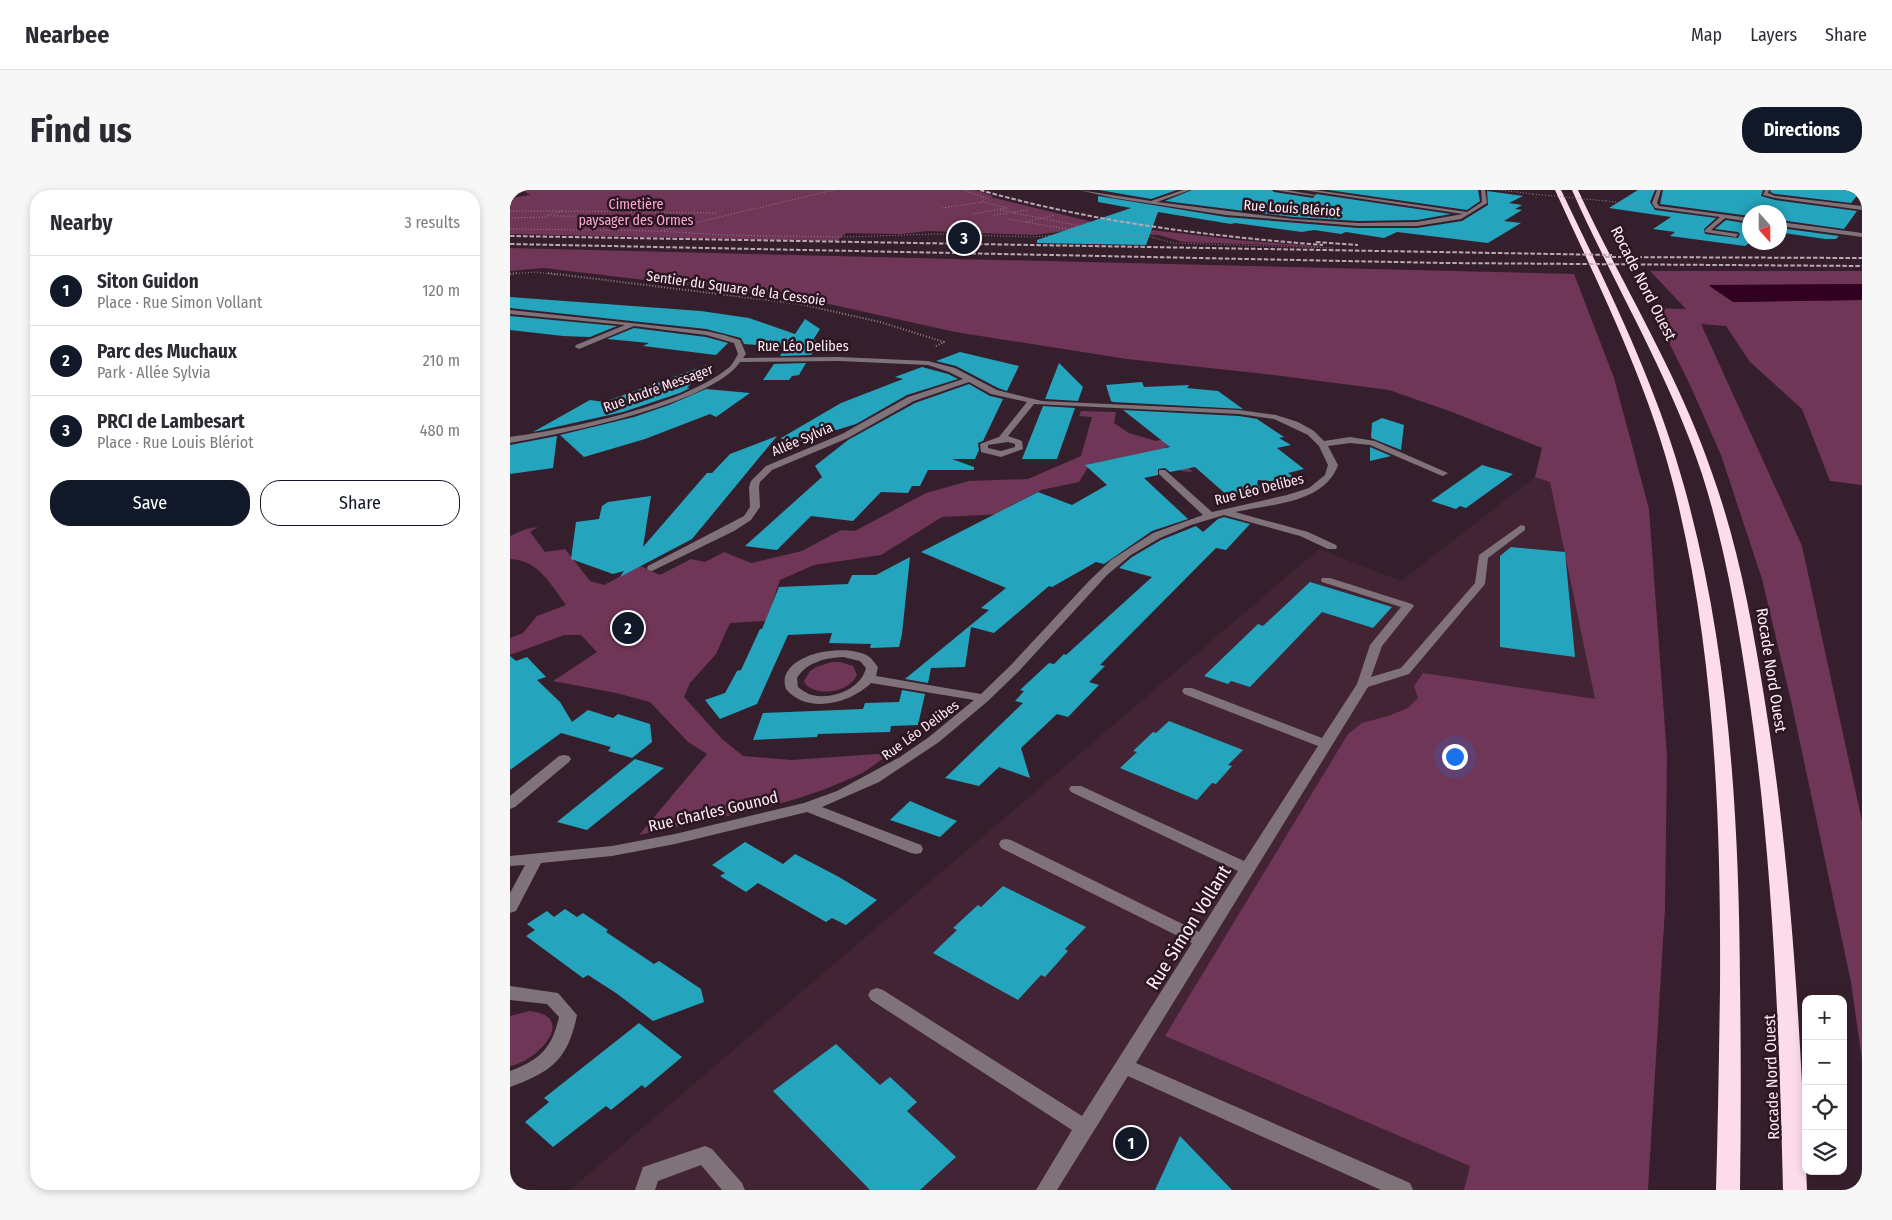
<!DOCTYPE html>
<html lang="en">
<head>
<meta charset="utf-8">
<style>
  body { margin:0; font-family:"Fira Sans Condensed",sans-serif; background:#f7f7f7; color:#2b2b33 }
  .controls { position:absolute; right:15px; bottom:15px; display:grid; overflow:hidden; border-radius:10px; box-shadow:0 2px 8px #0003 }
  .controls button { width:45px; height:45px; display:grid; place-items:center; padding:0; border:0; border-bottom:1px solid #e1e1e2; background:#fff; color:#2b2b33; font:25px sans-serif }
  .compass { position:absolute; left:1232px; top:15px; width:45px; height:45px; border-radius:50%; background:#fff; box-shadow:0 2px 8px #0003; rotate:159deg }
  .you { position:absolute; left:944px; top:566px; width:18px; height:18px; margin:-12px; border:4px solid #fff; border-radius:50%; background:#1a73e8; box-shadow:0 0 0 8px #1a73e833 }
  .badge { display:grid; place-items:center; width:32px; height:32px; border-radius:50%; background:#111827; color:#fff; font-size:16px; font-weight:700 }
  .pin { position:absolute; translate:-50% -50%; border:2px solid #fff; box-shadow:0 1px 5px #0006 }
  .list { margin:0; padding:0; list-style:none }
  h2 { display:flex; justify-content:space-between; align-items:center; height:65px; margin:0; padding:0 20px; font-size:21px }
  h2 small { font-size:16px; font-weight:400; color:#7c7c81 }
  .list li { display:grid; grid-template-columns:32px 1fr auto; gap:15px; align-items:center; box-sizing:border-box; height:70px; padding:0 20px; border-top:1px solid #e1e1e2 }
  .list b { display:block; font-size:19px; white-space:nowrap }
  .list p { margin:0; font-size:16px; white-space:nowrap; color:#7c7c81 }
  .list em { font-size:16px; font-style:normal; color:#7c7c81 }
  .actions { display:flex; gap:10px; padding:15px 20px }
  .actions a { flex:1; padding:11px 0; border:1px solid #111827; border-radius:20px; text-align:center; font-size:18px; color:#111827 }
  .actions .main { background:#111827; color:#fff }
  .icon { flex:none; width:28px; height:28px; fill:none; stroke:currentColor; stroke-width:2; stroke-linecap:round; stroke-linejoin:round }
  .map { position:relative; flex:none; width:1352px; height:1000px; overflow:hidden; border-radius:20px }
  header { display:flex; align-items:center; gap:30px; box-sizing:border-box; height:70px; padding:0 25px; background:#fff; border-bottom:1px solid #e1e1e2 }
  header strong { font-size:24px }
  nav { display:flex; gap:28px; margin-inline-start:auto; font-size:18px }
  .intro { display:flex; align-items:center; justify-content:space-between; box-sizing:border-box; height:120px; padding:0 30px }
  h1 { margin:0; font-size:35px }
  .button { padding:12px 22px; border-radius:20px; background:#111827; color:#fff; font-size:18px; font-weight:700 }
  main { display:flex; gap:30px; padding:0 30px }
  aside { flex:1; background:#fff; border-radius:20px; box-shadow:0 2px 8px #0003 }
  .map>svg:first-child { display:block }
  .built { fill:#422435 }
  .green { fill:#703657 }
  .water { fill:#320121 }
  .building { fill:#24a4bd }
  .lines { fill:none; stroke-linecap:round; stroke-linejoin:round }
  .path-far1 { stroke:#937f8a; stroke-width:1; stroke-dasharray:1 2; stroke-linecap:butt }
  .path { stroke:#937f8a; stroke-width:2; stroke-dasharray:1 2; stroke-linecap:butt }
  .minor { fill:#7f7279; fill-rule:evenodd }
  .highway { fill:#fcdceb; fill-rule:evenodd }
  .rail { stroke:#bba9b2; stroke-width:2; stroke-dasharray:4.5 2; stroke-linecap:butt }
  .path-bridge { stroke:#937f8a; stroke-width:1; stroke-dasharray:1 2; stroke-linecap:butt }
  .labels { text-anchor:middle; stroke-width:5; stroke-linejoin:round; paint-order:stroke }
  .far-park-label { font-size:14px; fill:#fca9d6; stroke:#2c1622 }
  .far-street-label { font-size:14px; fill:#fdedf5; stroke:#2c1622 }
  .street-label { font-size:16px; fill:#fdedf5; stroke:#2c1622 }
  .near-street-label { font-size:19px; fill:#fdedf5; stroke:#2c1622 }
</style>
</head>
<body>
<header>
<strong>Nearbee</strong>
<nav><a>Map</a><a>Layers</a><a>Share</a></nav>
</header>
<div class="intro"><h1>Find us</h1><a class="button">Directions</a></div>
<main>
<aside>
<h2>Nearby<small>3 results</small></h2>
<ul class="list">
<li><span class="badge">1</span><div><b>Siton Guidon</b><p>Place · Rue Simon Vollant</p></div><em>120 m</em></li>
<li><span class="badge">2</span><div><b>Parc des Muchaux</b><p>Park · Allée Sylvia</p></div><em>210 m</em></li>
<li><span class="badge">3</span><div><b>PRCI de Lambesart</b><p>Place · Rue Louis Blériot</p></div><em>480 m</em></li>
</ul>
<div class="actions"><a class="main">Save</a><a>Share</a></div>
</aside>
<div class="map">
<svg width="1352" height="1000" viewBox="0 0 1352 1000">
  <rect width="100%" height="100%" fill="#361f2c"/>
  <path class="built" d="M1025,287L1040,292L1085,509L954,1000H60L809,359L891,391Z"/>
  <path class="green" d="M13,0H465L483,6L481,7L591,34L727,50L817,57L673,52L649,45L556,41L524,45L418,41L391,44L336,43L327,51L0,44V8L20,5Z
    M0,58L1064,84L1104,188L1139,319L1157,566L1155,718L1138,1000H954L960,976L655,846L838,544L852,533L878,526L898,518L908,508L904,496L913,483L1085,509L1040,292L1025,287L1032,258L942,222L879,200L764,185L617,169L445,142L301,110L34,78L0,81Z
    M1140,81H1352V94L1199,96L1223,112L1352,110V295L1320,291L1292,219L1240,172L1216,136L1191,134L1292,356L1352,631V870L1341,792L1282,515L1252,389L1211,265L1180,195L1142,118L1176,119Z
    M571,221L606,222L604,233L619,243L646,251L699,240L707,231L709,225L744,228L714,235L702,247L655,257L683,282L671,281L628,264L580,274L569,292L531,300L498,317L513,323L432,327L371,365L304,375L270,390L256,431L220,433L206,464L180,493L174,507L212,549L233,566L282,570L382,563C370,570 359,580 346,586C279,618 201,628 129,645L197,564L178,552L140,512L106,503L43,491L87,462L71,445H54L0,465V448L13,443L27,426L56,415C40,394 29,370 0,369V346L16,339L28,337L20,342L35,362L55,359L80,391L94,395L130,376L150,385L181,369L195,372L214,362L241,373L292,361L331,340L345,341L416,303L459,291L518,289L571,266L582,227L569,226Z
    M322,472H330L343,476L347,485C339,502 310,507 296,495L294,491L300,481L306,477Z
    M19,821C69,826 28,871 0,876V826Z"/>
  <path class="water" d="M1352,94V110L1223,112L1199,95Z"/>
  <path class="building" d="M589,0H667L641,9Z
    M682,0H762L764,2L803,8L806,4L941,24L907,30L848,31L783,27L655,11Z
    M818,0H968L970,11L957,20Z
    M1128,0H1145L1140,12L1145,20L1206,28L1194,39L1195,44L1228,48L1230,44L1228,42L1205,39L1216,30L1240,34V52H1265L1262,56L1239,53L1235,56L1160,46L1165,42L1143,39L1161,27L1099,18Z
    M1153,0H1253L1251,6L1265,10L1347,21L1334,39L1270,30V22H1240V26L1150,14Z
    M1261,0H1352L1341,13L1265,4L1260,2Z
    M977,1L1013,6L999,13L1012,15L1005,19L1012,20L994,31L1011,33L978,53L887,42L874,48L836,42L831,44L804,40L792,42L725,33L721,34L648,22L636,55L527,53V50L621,18L588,12V6L716,27L848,38H907L952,31L978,15Z
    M1270,38L1329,46L1326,49H1315L1274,43L1270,48Z
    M0,107L191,121L239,128L285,144L295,129L310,139L303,150L309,152L308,159H305L301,165L270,166L276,157L234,154L231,148L196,139L0,118Z
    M0,126L107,136L80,147L53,146L0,140Z
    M124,138L196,147L218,153L206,165L133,156L139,153L97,149Z
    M450,162L509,176L497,201L488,198L446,176L426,171Z
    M296,173L289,185L282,186L279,190H253L264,174Z
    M549,173L573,197L568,211L535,209Z
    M197,175L177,198H180L170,203L113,222L23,242L80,210L94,212Z
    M412,177L438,184L448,189L397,205L346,234L275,256L271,248L331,213L393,189L385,187Z
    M632,192L634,197L679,195L677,198L708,201L733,219L603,212L601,211L596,195Z
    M459,194L480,206L493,209L473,251L468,253L469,260L465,269H442L464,277V280H418L410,296H402L398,303L371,302L343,331L301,326L267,360L235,356L312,287L305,276L338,250L405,213Z
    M196,199L240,203L206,227L200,224L135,249L74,267L50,245L124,227L159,215Z
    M533,216L565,218L547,269H512Z
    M613,220L729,226L747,229L774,247L769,248L781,255L767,258L794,279L778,283L791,294L748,290L747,294L751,298L718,306L685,277L660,282L655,278L648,279V285L634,288L678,329L642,341L594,374L586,372L542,397L539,396L484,443L461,437L455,477L421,478L418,493L395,489L479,420L471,418L496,398L411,362L528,302L562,315L597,295L575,275L660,257Z
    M872,228L894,235L891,260L861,248L862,233Z
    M47,246L43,278L0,284V255Z
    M267,246L182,349L110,387L114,381L103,384L61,369L66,332L89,329L92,316L98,312L141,306L133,357L197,283H202L220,264Z
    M860,257L881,266L860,271Z
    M972,275L1003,284L956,318L950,316L946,319L921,311Z
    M714,327L740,334L716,360L706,358L590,475L595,476L579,492L589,495L558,527L547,524L511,558L520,588L489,577L469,596L435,588L513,513L505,511L514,501L510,500L539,473L544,474L554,464L556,465L642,387L609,378L622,367L651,350L686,336L693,342L708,329Z
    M1001,357L1055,362L1065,467L990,457V366Z
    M400,367L392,444L389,457L360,458L361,454L319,453L322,443L278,445L247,514L210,529L195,510L215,503L227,481L231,480L250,439H252L269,397L338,394L342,385H366Z
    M800,392L882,417L863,438L812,422L740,497L721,491L718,494L694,486L748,434L753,436Z
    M0,466L6,471L17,467L36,487L27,490L50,512L62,532L78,520L103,528L108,524L140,534L142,552L122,568L98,561L101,557L51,543L0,580Z
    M392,500L415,504L408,535L381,536L380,542L308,544L307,547L243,550L253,523L353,519L355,513L389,512Z
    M659,531L733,560L718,575L722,576L706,594L702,593L687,610L610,578L627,562L623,561L643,542L646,543Z
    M125,569L154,578L77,640L47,632Z
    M400,611L447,631L430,647L380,630Z
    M235,652L273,674L285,664L329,687L367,710L336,735L322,728L316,732L248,693L236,702L210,686L215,683L202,675Z
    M493,696L576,737L555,759L558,761L535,787L531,785L508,810L423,763L447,740L443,738L468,715L471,717Z
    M55,719L67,727L73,723L98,740L96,742L144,774L149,771L191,799L194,812L143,831L106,803L78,785L73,788L16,746L25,740L17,734L37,721L44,727Z
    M129,833L172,867L135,898L132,895L101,920L96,916L43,957L15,932L39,912L34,908Z
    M326,854L370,895L380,887L407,912L397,921L446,967L410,1000H360L263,901Z
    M670,946L722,1000H645Z"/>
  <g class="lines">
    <path class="path-far1" d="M324,0L150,41L211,45L336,47L426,44L521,47L563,44L638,46L663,53L824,58
      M453,0L476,8L473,11
      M989,0L1023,4
      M1096,11L1130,15
      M432,18L473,12L497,18L463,24
      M490,20L570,36L557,39L498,29
      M0,21H52L33,27L0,28
      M52,21L206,23
      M504,22L518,20
      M484,25L498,23
      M44,26L177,27
      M516,32L545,25
      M0,39L150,41
      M0,84L26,82L48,85"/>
    <path class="path" d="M38,83L290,114L370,132L434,152L424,157
      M0,84L7,83"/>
    <path class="minor" d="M569,0L641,11L673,0H680L647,12L783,29L848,33L907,32L953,24L793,0H805L957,22L972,12L971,0H975L977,13L951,29L907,36H848L716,25L604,8Z
      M764,0H777L805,5L803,6Z
      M1147,0H1151L1147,13L1149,16L1240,28V32L1215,28L1201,40L1228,44L1226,47L1195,42V40L1210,27L1145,18L1142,13Z
      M1255,0H1259L1258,3L1265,6L1352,16V20L1265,8L1253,5Z
      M1270,32L1352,43V47L1270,36Z
      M0,120L196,141L214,145L230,150L236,164L233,168L329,167L418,171L445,178L487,200L532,211L729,220L766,225L788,232L804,241L814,251L840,247L865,251L938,283L933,286L930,285L860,255L840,253L818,256L828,275C814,314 760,314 725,322L798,342L826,355L827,357L826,359H818L790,346L714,325L681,335L650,348L621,365L597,385L509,481L478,511L429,552L369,592L312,617L411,655L413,659L411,663L406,664L401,663L297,622L165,654L102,666L31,673L6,721L0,723V703L15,675L0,676V666L102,656L165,644L294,613L327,601L390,567L419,547L464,510L361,493C341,513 297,525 276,499C275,496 274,491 275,487C283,461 337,454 358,466C362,468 365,474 368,477L366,486L471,504L501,475L579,391L601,370L643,343L693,325L649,284V280H655L702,322L777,305L799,298L815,285L818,275L809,256L798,245L764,229L729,224L524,214L498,246L512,251L513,259L491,267L471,262L470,254L489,247L517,212L481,204L459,192L404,211L338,248L262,280L250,292L249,297L250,317L241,330L224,341L142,381L138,380L137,378L138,376L234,326L240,317L239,297L241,291L256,276L332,244L398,207L453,189L439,182L418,175L329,171L230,172C202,214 51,244 0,253V247C62,238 168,217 217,179C222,176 225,169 228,164L224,153L196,145L124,136L69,159L65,157L66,155L115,135L0,124ZM498,252L505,254V257L491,261L478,258V255ZM333,467L350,471L356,478C351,499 322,510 302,505C297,504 292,500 288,497L287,488C297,472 315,468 333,467Z
      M1011,335L1015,336V340L978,368L975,394L899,484L858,497L626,873L900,993L903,1000H871L618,886L547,1000H526L562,940L361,810L358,805L361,800L367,798L373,800L572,926L682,753L491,658L489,654L491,650L496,649L501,650L689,742L728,681L561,602L559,599L561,596H571L734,671L808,556L674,504L672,501L674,498H682L812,548L847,494L860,455L891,417L812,392L811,390L812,388H820L902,414L904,416L872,456L861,487L891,478L965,393L969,365Z
      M54,565L59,566L61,569L59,572L5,617L0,619V606L49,566Z
      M0,796L48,803L67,825C58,870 41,882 0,897V881C30,870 42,858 49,827L37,814L0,810Z
      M195,956L202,959L232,993L235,1000H212L191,975L148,991L145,1000H125L133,977Z"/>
    <path class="highway" d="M1045,0H1051C1097,96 1146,193 1174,296C1219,457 1229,626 1230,793C1231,862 1231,931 1230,1000H1206C1208,933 1209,866 1210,799C1211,630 1205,461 1164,297C1138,193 1089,96 1045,0Z
      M1062,0H1068C1112,95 1168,183 1202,283C1228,355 1242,431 1254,506C1281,670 1290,836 1297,1000H1273C1269,835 1263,671 1239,507C1228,432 1215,356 1192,284C1159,184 1104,95 1062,0Z"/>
    <path class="rail" d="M470,0C582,32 697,46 813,55
      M0,46L1102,65
      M806,52L848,55
      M0,54L934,73L1352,76
      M1095,67L1352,68"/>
    <path class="path-bridge" d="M1023,4L1096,11"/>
  </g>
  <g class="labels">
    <g class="far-park-label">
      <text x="126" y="19">Cimetière<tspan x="126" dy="16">paysager des Ormes</tspan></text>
    </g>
    <g class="far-street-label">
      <text transform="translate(782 18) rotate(4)" y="5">Rue Louis Blériot</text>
      <text transform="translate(226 98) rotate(8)" y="5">Sentier du Square de la Cessoie</text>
      <text x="293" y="161">Rue Léo Delibes</text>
      <text transform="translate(148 198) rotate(-20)" y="5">Rue André Messager</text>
      <text transform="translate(292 249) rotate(-23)" y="5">Allée Sylvia</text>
      <text transform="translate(749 299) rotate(-14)" y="5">Rue Léo Delibes</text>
      <text transform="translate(410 540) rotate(-36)" y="5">Rue Léo Delibes</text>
    </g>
    <g class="street-label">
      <text transform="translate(1134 93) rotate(63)" y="6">Rocade Nord Ouest</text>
      <text transform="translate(1262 480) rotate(81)" y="6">Rocade Nord Ouest</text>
      <text transform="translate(203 621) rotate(-13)" y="6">Rue Charles Gounod</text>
      <text transform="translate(1261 887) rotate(-92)" y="6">Rocade Nord Ouest</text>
    </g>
    <g class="near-street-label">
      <text transform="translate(678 737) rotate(-58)" y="7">Rue Simon Vollant</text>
    </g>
  </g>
</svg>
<div class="controls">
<button>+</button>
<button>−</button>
<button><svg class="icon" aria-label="locate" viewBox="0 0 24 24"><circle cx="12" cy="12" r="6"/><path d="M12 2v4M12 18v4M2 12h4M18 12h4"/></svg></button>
<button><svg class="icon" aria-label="layers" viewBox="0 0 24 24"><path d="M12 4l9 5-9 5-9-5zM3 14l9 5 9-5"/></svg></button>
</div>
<svg class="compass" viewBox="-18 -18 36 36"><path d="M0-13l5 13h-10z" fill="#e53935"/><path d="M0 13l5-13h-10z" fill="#7c7c81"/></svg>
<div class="you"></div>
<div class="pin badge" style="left:621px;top:953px">1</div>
<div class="pin badge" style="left:118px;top:438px">2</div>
<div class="pin badge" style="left:454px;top:48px">3</div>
</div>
</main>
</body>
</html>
